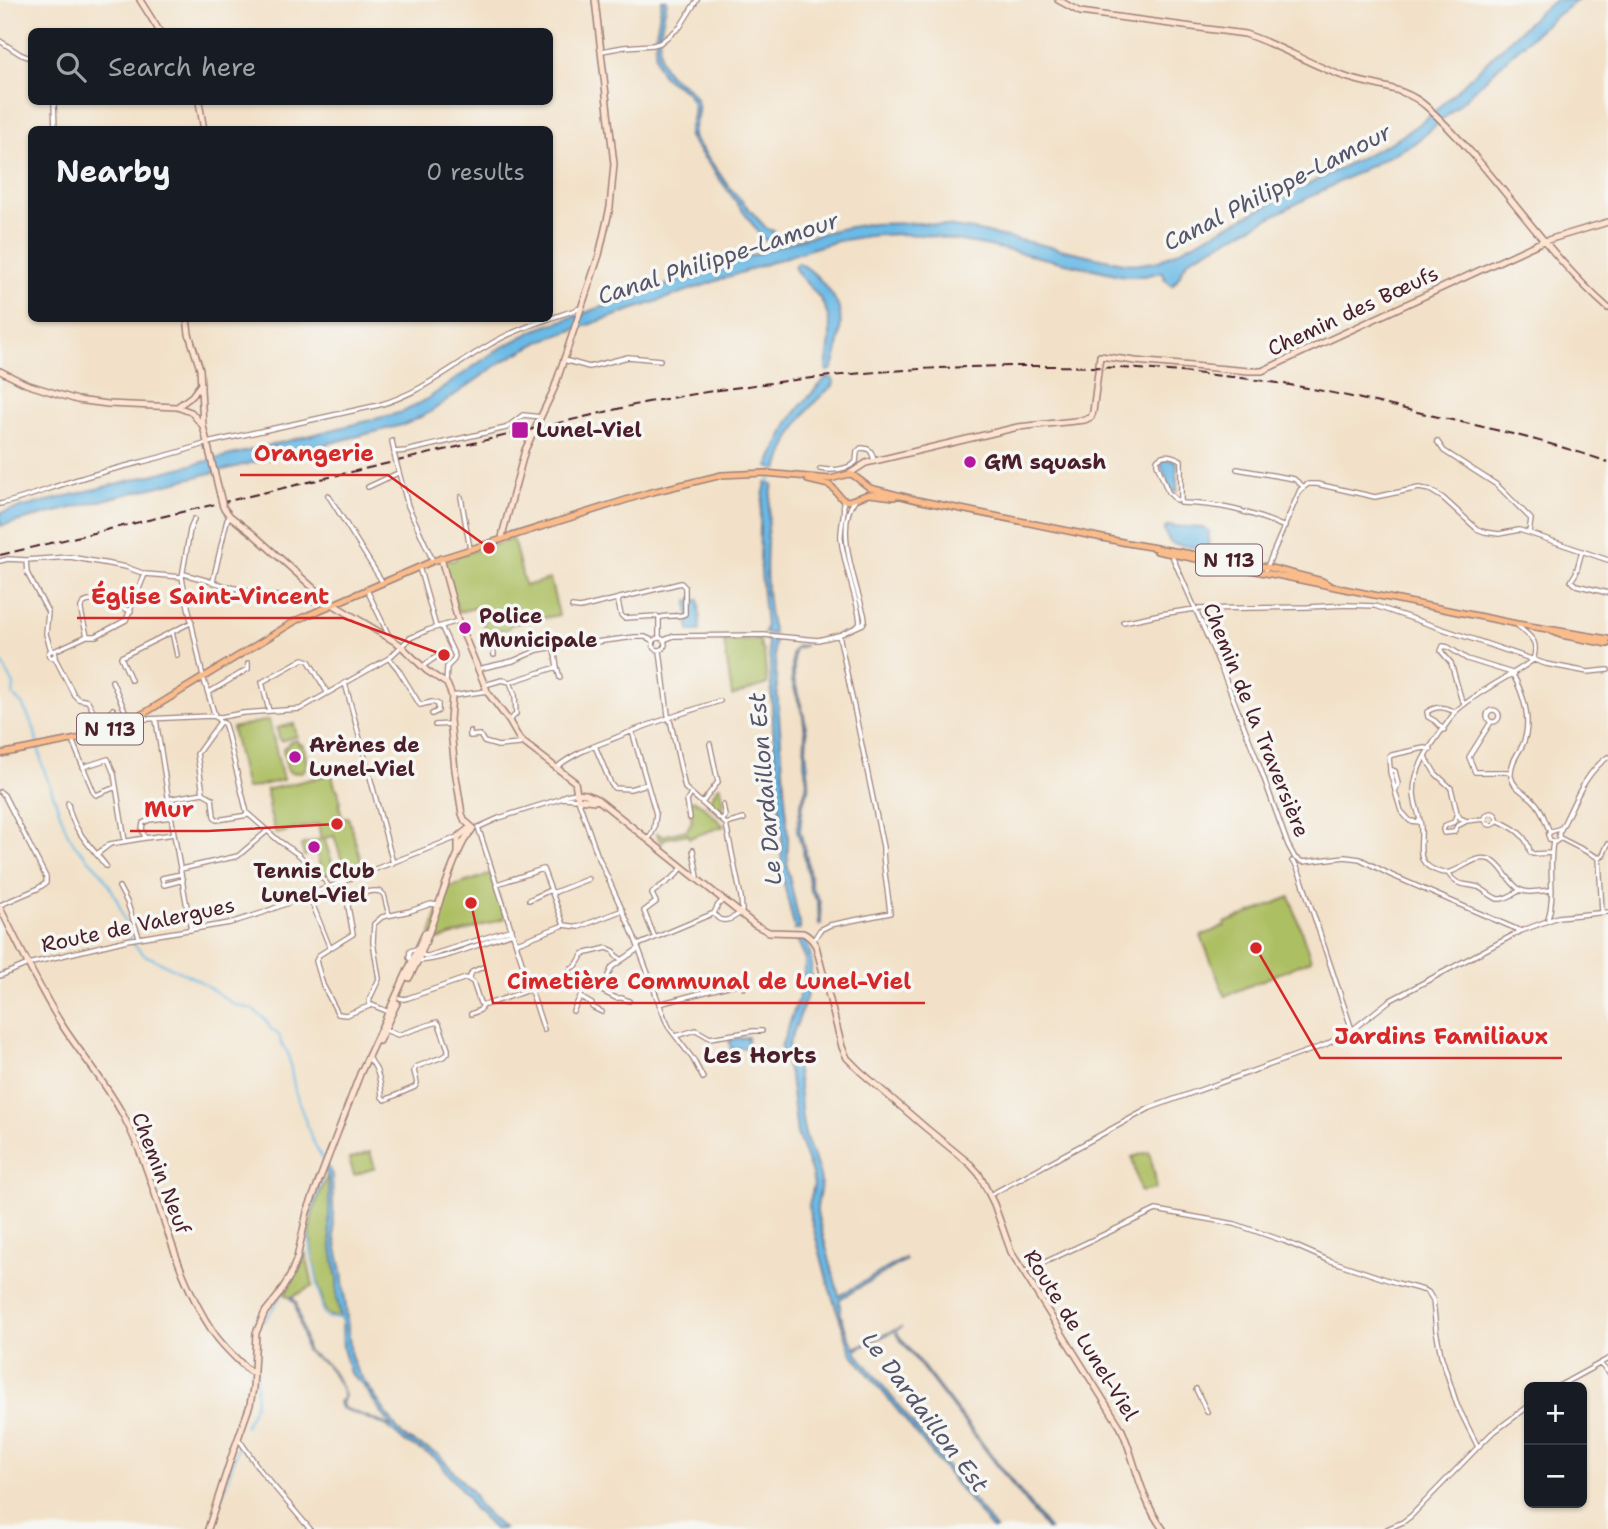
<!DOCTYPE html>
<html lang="en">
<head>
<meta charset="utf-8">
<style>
  body { margin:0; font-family:"Shantell Sans",sans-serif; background:#242831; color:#f1f3f6 }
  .controls { position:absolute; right:21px; bottom:21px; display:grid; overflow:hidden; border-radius:10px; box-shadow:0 2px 5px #0004 }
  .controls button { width:63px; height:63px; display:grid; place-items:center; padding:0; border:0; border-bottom:2px solid #363941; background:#171b24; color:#f1f3f6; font:35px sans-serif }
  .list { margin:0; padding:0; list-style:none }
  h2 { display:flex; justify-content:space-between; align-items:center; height:91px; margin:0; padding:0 28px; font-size:30px }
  h2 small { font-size:23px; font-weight:400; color:#9ea1a6 }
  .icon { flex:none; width:38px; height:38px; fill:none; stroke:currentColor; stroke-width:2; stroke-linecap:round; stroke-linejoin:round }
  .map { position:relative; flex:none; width:1608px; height:1529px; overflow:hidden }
  .search { position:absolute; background:#171b24; box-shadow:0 2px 5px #0004; left:28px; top:28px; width:525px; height:77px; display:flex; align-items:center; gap:18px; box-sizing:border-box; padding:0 24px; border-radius:10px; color:#9ea1a6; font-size:26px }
  .panel { position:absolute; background:#171b24; box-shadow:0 2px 5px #0004; left:28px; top:126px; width:525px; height:196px; border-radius:10px }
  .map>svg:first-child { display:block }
  .green { fill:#adbf63; stroke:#7c6f47; stroke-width:2 }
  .water { fill:#6bbae6; stroke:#5a6c88; stroke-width:2 }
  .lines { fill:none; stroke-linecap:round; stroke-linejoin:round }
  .stream { stroke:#6bbae6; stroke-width:2 }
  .street-casing { stroke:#9e807a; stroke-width:6 }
  .secondary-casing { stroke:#9e807a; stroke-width:8 }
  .primary-casing { stroke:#9e807a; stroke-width:8 }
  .street { stroke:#fff; stroke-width:3.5 }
  .secondary { stroke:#fde4d1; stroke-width:5 }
  .primary { stroke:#fabc8b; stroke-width:5 }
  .rail { stroke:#4a1f2b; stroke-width:2; stroke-dasharray:10 5; stroke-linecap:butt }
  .street-bridge-casing { stroke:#9e807a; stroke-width:6; stroke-linecap:butt }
  .secondary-bridge-casing { stroke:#9e807a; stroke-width:8; stroke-linecap:butt }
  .street-bridge { stroke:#fff; stroke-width:3.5 }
  .secondary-bridge { stroke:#fde4d1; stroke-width:5 }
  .poi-dot { fill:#b5179e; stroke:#f6f6f2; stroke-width:2.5 }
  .labels { text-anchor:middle; stroke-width:7; stroke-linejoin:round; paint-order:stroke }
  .shield { fill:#f6f6f2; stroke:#7e6067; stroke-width:2 }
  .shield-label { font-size:19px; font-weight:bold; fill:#4a1f2b }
  .street-label { font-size:21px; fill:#4a1f2b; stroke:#f6f6f2 }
  .poi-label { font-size:21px; font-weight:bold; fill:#4a1f2b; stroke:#f6f6f2; text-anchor:start }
  .water-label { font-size:23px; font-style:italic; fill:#56556c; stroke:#f6f6f2 }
  .neighbourhood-label { font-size:23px; font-weight:bold; fill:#4a1f2b; stroke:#f6f6f2 }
  .leader { fill:none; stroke:#d62828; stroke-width:2.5 }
  .callout-dot { fill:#d62828; stroke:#f6f6f2; stroke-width:2.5 }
  .callout-label { font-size:23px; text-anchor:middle; font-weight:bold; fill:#d62828; stroke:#f6f6f2; stroke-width:7; stroke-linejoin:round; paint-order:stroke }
</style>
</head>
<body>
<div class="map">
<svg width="1608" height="1529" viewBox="0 0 1608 1529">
  <rect width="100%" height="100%" fill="#f6f6f2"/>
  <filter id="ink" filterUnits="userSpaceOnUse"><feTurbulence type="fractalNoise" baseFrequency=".0143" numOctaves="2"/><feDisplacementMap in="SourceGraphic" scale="14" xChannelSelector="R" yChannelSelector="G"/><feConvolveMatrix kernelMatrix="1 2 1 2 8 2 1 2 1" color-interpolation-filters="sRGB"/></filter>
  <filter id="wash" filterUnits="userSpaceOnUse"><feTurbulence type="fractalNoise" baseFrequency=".00686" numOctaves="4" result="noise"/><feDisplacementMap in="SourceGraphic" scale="28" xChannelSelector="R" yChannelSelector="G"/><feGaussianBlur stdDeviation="1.57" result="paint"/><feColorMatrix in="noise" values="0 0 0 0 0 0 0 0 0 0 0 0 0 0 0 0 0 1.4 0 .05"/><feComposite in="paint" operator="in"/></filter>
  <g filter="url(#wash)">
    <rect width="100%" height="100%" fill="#f2e1c8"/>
    <path class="green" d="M513,539L525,586L550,579L559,615L510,625L508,629L490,631L489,629H485L479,607L458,612L443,560L448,559L453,561L456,559L457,556Z
      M760,640L761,648L764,651L767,684L732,696L724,641Z
      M269,720L283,780L246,789L232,728Z
      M294,724L297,736L280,741L277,728Z
      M297,740L298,744H301L304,747L307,766L306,768L301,772L291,773L287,769L283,750L290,742Z
      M332,774L335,787L338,790L340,801L339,804L342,817H348L364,870L347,876L334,836L324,838L335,871L323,875L316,853L304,856L301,845L321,839L318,824L276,834L268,807L269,803L266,790Z
      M719,786L721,788L724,804L722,805L723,817L707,803Z
      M693,800L703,806L724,826L689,838L688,834L664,839L662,843L659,840L657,833L662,836L687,830L692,821L689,804Z
      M491,874L505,918L429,943L436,917L448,890L451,887Z
      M1290,897L1311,960L1225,996L1201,936L1225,926V923Z
      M370,1152L375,1168L354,1175L349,1159Z
      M1149,1152C1152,1164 1157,1177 1155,1189L1141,1192L1140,1191L1132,1157Z
      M327,1176L329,1191V1230L337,1278V1299L340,1318C332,1317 327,1316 324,1308C319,1284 307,1245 311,1222C313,1206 321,1191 327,1176Z
      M306,1254L313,1286L290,1298L285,1294L299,1270Z"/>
    <path class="water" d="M662,0H667C663,22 651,56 669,74C681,86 693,86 698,105C700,116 692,126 693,137L730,188L767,229L774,231L773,234L775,239L771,242L768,240H764L689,137C688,126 696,116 693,105C689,89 678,87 667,79C646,63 659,22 662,0Z
      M1556,0H1578C1517,41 1471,100 1413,144L1191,258C1182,265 1181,278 1172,286L1164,278L1165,277L1162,272L1144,276H1125L984,245L925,235L897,234L868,236L838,241L807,250L541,341L503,361L429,413L406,424L0,526V513L403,412L426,400L497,350L535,330L800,239L839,229L867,224L925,223L974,230L1123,263L1141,264L1159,261L1399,138L1431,115L1536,15Z
      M798,263C813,269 834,293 839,309C843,323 838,358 831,370L827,371L826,367C831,341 835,314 815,292C808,284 798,277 794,266Z
      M826,378H832L834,382L833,386C805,406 788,437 778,469L768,467L789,421L803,403Z
      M1166,459L1175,461L1177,463V490L1176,492L1171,490L1161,465L1162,460Z
      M766,483L773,484C769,499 769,513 768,528C765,560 765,603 774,634L764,633L766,627C762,579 754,531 766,483Z
      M1167,526L1205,528L1209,531L1208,548L1205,549L1173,544L1170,542L1164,530Z
      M688,600H699L700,631H689Z
      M765,638L775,639L774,648L788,838L787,867L800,926V929L795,930L781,871L782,839L774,745L770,664L768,642Z
      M806,645L795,649L794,653V679L804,716L807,733L806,749L809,781V787L803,803L800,831L807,858L812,888L820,901L821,924L819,925L818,902L810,890L805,859L797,830L801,803L806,789L807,781L804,763L805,734L803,716L792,681V653L796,647Z
      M796,937L805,938C818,965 808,995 798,1021C795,1029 790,1038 788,1047C787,1057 795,1062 797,1072C801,1091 799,1111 804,1130C807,1146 816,1160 820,1176C823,1190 816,1200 817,1213L839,1296L905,1258L906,1260L840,1299C838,1316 847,1334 855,1348L902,1327L857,1349L856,1350L857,1353L996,1529H992L851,1352L830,1290L810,1215L809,1205L814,1185L812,1174L797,1133L790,1076L782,1055L781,1047L799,997L805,967V957Z
      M747,1037H748L747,1047L731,1049L729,1040Z
      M325,1161L332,1175L334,1234L342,1272L351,1356L356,1369L398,1430L407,1439L438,1454L473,1493L479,1506L503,1529H494L473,1508L466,1495L439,1462L431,1455L406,1443L387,1426L341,1408L339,1402C340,1401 342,1400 343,1398C345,1390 330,1368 324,1363C318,1358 311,1357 306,1350L295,1303L290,1298L292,1297L296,1302L307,1350C312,1356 316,1357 322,1361C334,1368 339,1384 344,1396L341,1403L343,1408L391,1426L362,1384L350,1373L343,1348L342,1320L340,1315L337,1299V1278L329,1230V1191L328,1177L323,1167Z
      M897,1333L1049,1529H1046L896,1334Z"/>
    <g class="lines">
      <path class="stream" d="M769,483L774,468
        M0,659L14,685L13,696L22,704L34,728L42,764L67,832L75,845L101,872L111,888L118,902L132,943L145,955L198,980L235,1005L252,1009L265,1019L271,1029L279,1035L282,1045L288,1053L295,1091L311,1137L324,1162
        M322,1185L323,1182
        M309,1217L320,1188
        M308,1230L313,1262
        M314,1265L323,1312L328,1318H342
        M264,1322L292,1279L304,1254
        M245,1427L256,1401L257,1361
        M212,1529L238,1447"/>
    </g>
  </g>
  <g filter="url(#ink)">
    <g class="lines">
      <defs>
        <path id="street" d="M0,41L20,54L32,59
          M602,51L624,47L653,45L660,43L680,27L697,0
          M54,102L55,130
          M564,360L589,367L628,357L660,360
          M392,441L394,452
          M1437,441L1444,451L1497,485L1531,519L1529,533
          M394,452L406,451L506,428L523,415L541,417
          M398,469L408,506L433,561
          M820,469C831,471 847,470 856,462L857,452L861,448C871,448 872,452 874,461
          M1237,469L1294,479L1304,487
          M368,487L398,473
          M328,495L383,583
          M461,497L470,549
          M1181,500H1176L1168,492L1157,464V460C1163,452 1173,456 1181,460V503C1222,504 1247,511 1285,527
          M843,501C846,513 840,526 841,539C844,564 854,590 859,615L860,623L858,626
          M0,504C28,498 54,486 82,478C124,465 166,458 207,443L379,405C423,392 451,367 489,345C517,328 550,319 581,308
          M194,519L190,530L182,577L183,583L203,677L215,716L220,722L224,723L226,729L247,813L279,841L299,855L325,881L329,887
          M1582,551L1576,573L1571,581L1576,585L1608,593
          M1173,554V558L1222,670L1261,770L1288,845L1295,858L1303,862L1345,857L1360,859L1391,875L1521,931
          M26,560L27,573L48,612L46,634L51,650
          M0,561L8,559L26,560L70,557L126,567L145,574L182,577
          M419,567L436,627
          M1266,569L1300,490L1308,484H1317L1375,497L1419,488L1430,490L1443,498L1477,529L1485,532L1499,534L1519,530L1529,533L1608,560
          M184,574L230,587L262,594L330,604
          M213,581L227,520L230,516
          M367,590L390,638
          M572,607L580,608L592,605L681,583L685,587V614C677,618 667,614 659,618L657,616L624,618L621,615L618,602L620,598
          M659,618V638
          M1123,622L1161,614L1195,609L1308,607L1347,605L1375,606L1546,664L1588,672L1608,670
          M1517,625C1529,637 1540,639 1533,660C1507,679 1479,690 1455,712C1439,736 1414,762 1414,792C1414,805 1421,816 1421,829C1422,850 1414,864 1440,872C1458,877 1473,852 1491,860C1496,862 1499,866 1503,871C1521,896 1522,893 1552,890
          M441,626L455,656L453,661L447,667L446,683
          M172,632L177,655
          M87,636C86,630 80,612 81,607C86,592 122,608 131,611
          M653 644a6 6 0 1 1 12 0a6 6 0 1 1-12 0Z
          M664,640L674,636L764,635L818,640L839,635L863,624L865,620L864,614C856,584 834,526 855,500
          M48.5 654a3.5 3.5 0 1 1 7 0a3.5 3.5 0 1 1-7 0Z
          M54,651L87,636H96L126,620L145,574
          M660,651L668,715L671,724L685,788L726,824
          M494,655L493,641H497
          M54,656L74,695L78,699L88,701L96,717C103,718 110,714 113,709
          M389,658L398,669L420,705L432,702L438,704V711L432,714
          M423,666L436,657
          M557,667L560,678
          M478,669L513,661L538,650L549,648L635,637H645L654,641
          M131,680L121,657L192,622
          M112,681L129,720
          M345,683L393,863
          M485,685L502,680L510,682L557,667L554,648
          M208,693L248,669V663
          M452,696L487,691
          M1465,704L1461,698L1451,663L1441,651L1443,646L1448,647L1467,659L1512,673C1524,694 1533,723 1522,746C1517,755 1510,764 1511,776C1513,788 1524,792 1532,799C1543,809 1544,820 1550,832
          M1487 716a6 6 0 1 1 12 0a6 6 0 1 1-12 0Z
          M269,711L262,682L303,659L309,661L327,692
          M142,714L147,719L210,716L221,717L243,713L300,709L389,658L410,638L428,630L458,621
          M156,720L174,834L191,930
          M509,721L516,714L515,695L510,682
          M1491,722L1469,757L1475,772H1511
          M435,725L451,724
          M1444,730L1435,721L1428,717L1427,712C1437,705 1445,707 1455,712
          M470,731V736L480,735L484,742L498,746L520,744
          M632,731L656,814L654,829L650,837
          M72,740L94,793L96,795L116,787
          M595,746L611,784L614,788L630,789L647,784
          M1425,756L1435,773L1451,788L1457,813L1460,818L1467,821L1484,819
          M83,767L108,759L114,774L125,841
          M556,768C571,755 591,747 610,740C646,725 682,713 720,701
          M1390,769V772L1395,790
          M0,792L4,795L46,877V883L37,889L0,905
          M203,793L197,754L220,722
          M562,798L578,799L597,854L634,936L665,1019L670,1029L693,1059L703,1078
          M168,799L203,793L212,798L214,816L217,820L248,815
          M68,803C71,829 91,846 106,866
          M702,803L718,782L710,744
          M723,805L725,816L723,820
          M1485 819a6 6 0 1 1 12 0a6 6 0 1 1-12 0Z
          M1457,813L1454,822L1446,825L1443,829L1444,833L1454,832L1457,826L1465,822
          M171,817L149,820L143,823L142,829L145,838L174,834
          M690,818L687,801L691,794
          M1497,820C1512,827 1527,834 1530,852L1533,854L1551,853
          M1420,822L1410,821L1401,811L1395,791L1398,784L1395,771L1390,769L1389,757L1392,755L1424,748L1431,749
          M726,824L741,897L742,911
          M726,824L744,819
          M478,827L544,1030
          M479,827L499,818L560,799L566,795L576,793
          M1561,828L1550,832L1548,835L1550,840L1555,842L1559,839V833C1573,807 1583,774 1608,757
          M1560,838L1599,858L1602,912
          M693,850L698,877
          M97,854L110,844L145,838
          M1599,858L1603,855L1608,844
          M1292,861L1296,865L1301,877L1352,1030
          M181,869L238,856L266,832
          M1448,873C1457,887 1464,883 1478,887C1485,890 1491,897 1498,899C1505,900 1513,894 1519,891
          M181,874L162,878L164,885L183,880
          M497,884L543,869L564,925
          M119,887L127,902L139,937
          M307,896L312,903L330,948
          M529,900L548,891L555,892L588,879
          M714,913C720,925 731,920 740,913
          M1548,919C1556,894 1548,868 1553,842
          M655,938L644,911L656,902L652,894L653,892L675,876L682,868
          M813,941L820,930L830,925L890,913C888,890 883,869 883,847L839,635
          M517,943L564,925L579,927L623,910
          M638,945L714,913L718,905L723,900
          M421,954L425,956H428L512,929
          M412,960L409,958L410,951L416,949
          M418,961C450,959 481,942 513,933
          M0,976L28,964L127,940L230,923L262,913L458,837
          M569,977L568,973L571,968L576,966L583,954L607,948L614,951L615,955L622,960
          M469,979L472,972L483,967
          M601,991L612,967L638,949
          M580,997L592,1004V1007L602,1012
          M400,998L404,999L408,998L466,978L473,982L480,1003L485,1005L529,990L534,987L572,976L616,998H622L629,1001
          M659,1004L743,982L744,988
          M369,1005L370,998L379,979L373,942L374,924L382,917L410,911L431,904L437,905
          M573,1011L587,983
          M389,1012L372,1005L346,1015L338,1014L323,985L316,961L319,955L353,934L348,906L350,899C359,894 371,889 381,892L384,895L389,915
          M471,1014L480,1010L483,1005
          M676,1036L696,1030L710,1038L753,1031H762
          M370,1060C379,1069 381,1085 382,1097L385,1100L415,1087L417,1083L414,1071L416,1067L445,1056L448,1053V1049L439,1024L437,1022L398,1035L385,1030
          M990,1195L1150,1108L1325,1045L1352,1030L1389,1001L1521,931L1558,917L1608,912
          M1024,1272L1156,1210L1235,1224L1284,1241L1328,1260L1397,1283L1423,1290L1428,1292L1433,1300L1436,1330L1441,1355L1457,1405L1478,1447
          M1600,1364L1608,1372
          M1557,1387L1608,1359
          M1196,1389L1207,1412
          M238,1438L260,1470L310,1529
          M1387,1529L1403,1522L1411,1516L1478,1447L1491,1434L1529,1406"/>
        <path id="secondary" d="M140,0L160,32
          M1058,0L1080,12L1245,34C1279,45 1309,64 1343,76C1372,87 1403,85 1427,107C1494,168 1540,248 1608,308
          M199,102L204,130
          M187,318L189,334L200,369L203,426
          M0,371L26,384L77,400L108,404L177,407L191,412L203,426L220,495
          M177,407L192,396L201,384
          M849,474L866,463L1018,427L1085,420L1091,417L1093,412L1100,356L1135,361L1249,371H1262L1541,242L1608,222
          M223,507L230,516L253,534L329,602L399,644L427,671L447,684L452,696L450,720L455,770L462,814L465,821L473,828
          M502,539L503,532L525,450L554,389L599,255L610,207L614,164L595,0
          M441,558L458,621L488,693L509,721L520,740L575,782L578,799L595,801
          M576,793L586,794L597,799L755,925L769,932L803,933C810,936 813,941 816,946L842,1047L847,1058L861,1072L926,1128L970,1164L979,1174L994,1204L1011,1252L1121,1428C1136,1461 1140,1499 1163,1529
          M458,853V837L468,829L473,828
          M0,908C20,947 38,987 62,1025C82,1056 107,1084 124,1117C160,1186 169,1266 213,1332C223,1347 237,1359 249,1371L254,1373
          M409,978C415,967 421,955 425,943C438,910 447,873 464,841C466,836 471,833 473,828
          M379,1041L397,1003
          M208,1529L231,1458L250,1405L253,1388L256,1333L265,1312L278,1296L290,1276L297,1258L307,1212L360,1074L425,933L428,932"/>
        <path id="primary" d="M808,480L829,485L833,488L842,499L848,501L869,494L894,497
          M1157,551L1517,624L1608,639
          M1552,631L1561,635L1608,644
          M0,754L77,739L115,727L148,711L297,620L433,561L648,493L722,475L765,473L830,479L849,474L853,475L870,488L917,500L1127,543L1267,567L1322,581L1329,585"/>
      </defs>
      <use href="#street" class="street-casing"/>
      <use href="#secondary" class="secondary-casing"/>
      <use href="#primary" class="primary-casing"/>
      <use href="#street" class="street"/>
      <use href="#secondary" class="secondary"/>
      <use href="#primary" class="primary"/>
      <path class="rail" d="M0,555L643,403C836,367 1036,355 1232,377C1300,384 1367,400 1434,416C1493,429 1551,442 1608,462"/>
      <defs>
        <path id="street-bridge" d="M394,454L398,469"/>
        <path id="secondary-bridge" d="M220,495L223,507"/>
      </defs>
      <use href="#street-bridge" class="street-bridge-casing"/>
      <use href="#secondary-bridge" class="secondary-bridge-casing"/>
      <use href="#street-bridge" class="street-bridge"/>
      <use href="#secondary-bridge" class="secondary-bridge"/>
    </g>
  </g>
  <g class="poi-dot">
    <rect x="511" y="421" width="18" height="18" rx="3.5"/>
    <circle cx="970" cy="462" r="7"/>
    <circle cx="465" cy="628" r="7"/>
    <circle cx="295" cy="757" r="7"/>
    <circle cx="314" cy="847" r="7"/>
  </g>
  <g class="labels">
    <g class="shield">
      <rect x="1196" y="544.5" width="66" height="31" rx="5"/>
      <rect x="77" y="713.5" width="66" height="31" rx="5"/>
    </g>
    <g class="shield-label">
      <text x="1229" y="567">N 113</text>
      <text x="110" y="736">N 113</text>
    </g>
    <g class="street-label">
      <text transform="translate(1353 311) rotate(-25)" y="7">Chemin des Bœufs</text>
      <text transform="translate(1256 720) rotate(68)" y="7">Chemin de la Traversière</text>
      <text transform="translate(138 925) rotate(-12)" y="7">Route de Valergues</text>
      <text transform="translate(161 1173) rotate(69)" y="7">Chemin Neuf</text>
      <text transform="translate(1081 1335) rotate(58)" y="7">Route de Lunel-Viel</text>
    </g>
    <g class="poi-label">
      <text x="536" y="437">Lunel-Viel</text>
      <text x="984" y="469">GM squash</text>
      <text x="479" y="623">Police<tspan x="479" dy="24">Municipale</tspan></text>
      <text x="309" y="752">Arènes de<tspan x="309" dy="24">Lunel-Viel</tspan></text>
      <text x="314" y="878" text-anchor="middle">Tennis Club<tspan x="314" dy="24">Lunel-Viel</tspan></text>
    </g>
    <g class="water-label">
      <text transform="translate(1277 187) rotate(-27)" y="8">Canal Philippe-Lamour</text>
      <text transform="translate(718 258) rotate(-18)" y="8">Canal Philippe-Lamour</text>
      <text transform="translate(765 789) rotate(-95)" y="8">Le Dardaillon Est</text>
      <text transform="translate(925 1412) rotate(53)" y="8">Le Dardaillon Est</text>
    </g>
    <g class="neighbourhood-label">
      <text x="760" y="1063">Les Horts</text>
    </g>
  </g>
  <path class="leader" d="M489 548L388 475H240M444 655L343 618H77M337 824L208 831H130M471 903L493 1003H925M1256 948L1320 1058H1562"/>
  <g class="callout-dot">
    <circle cx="489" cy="548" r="7"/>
    <circle cx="444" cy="655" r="7"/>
    <circle cx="337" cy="824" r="7"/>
    <circle cx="471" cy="903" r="7"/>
    <circle cx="1256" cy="948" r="7"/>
  </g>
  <g class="callout-label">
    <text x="314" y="461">Orangerie</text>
    <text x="210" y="604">Église Saint-Vincent</text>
    <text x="169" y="817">Mur</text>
    <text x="709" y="989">Cimetière Communal de Lunel-Viel</text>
    <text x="1441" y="1044">Jardins Familiaux</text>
  </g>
</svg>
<div class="controls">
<button>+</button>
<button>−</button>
</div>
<div class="search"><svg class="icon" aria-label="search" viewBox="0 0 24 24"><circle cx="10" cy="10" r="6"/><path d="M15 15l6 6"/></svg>Search here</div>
<section class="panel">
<h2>Nearby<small>0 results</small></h2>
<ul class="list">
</ul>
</section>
</div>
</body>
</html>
